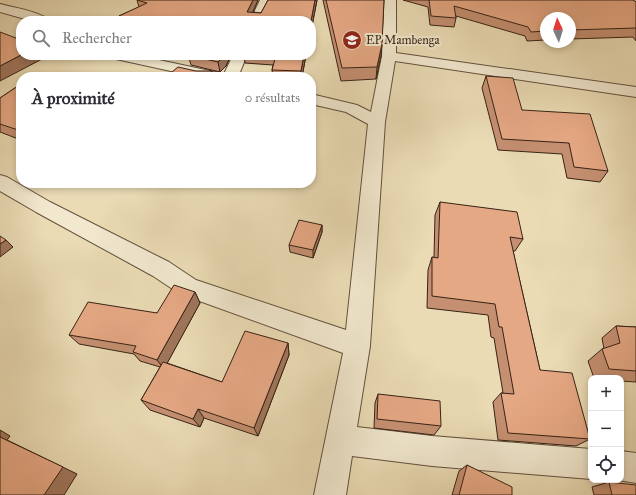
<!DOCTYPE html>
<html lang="fr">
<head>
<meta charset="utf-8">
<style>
  body { margin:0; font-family:"IM FELL Great Primer",serif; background:#f7f7f7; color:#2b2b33 }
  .controls { position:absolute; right:12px; bottom:12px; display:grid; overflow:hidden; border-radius:8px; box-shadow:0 2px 6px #0003 }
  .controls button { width:36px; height:36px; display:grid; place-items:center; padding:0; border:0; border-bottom:1px solid #e1e1e2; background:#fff; color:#2b2b33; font:20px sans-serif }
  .compass { position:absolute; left:540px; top:12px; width:36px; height:36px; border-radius:50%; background:#fff; box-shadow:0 2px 6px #0003; rotate:356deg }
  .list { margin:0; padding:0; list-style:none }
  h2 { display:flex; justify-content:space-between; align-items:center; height:52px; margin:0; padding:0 16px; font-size:17px }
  h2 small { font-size:13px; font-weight:400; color:#7c7c81 }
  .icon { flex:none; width:22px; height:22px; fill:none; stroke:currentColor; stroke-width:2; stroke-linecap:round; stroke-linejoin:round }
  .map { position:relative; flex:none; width:636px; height:495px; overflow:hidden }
  .search { position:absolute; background:#fff; box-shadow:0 2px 6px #0003; left:16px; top:16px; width:300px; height:44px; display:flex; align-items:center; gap:10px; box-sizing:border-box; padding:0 14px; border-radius:16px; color:#7c7c81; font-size:15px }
  .panel { position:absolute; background:#fff; box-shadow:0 2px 6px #0003; left:16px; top:72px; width:300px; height:116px; border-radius:16px }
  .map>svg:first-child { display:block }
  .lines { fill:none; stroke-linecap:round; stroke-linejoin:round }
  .minor-casing { stroke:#64503d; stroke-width:2 }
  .minor { fill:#f1e8ce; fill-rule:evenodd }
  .wall { fill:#c59072; stroke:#382215 }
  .shaded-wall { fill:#a0765c; stroke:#382215 }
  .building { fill:#e5a884; stroke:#382215 }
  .labels { text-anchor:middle; stroke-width:4; stroke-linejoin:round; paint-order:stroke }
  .far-poi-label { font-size:12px; fill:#382215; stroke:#f1e8ce; text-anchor:start }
</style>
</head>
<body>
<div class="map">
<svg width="636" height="495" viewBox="0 0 636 495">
  <rect width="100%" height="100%" fill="#eadbb4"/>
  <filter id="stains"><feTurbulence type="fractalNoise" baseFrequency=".005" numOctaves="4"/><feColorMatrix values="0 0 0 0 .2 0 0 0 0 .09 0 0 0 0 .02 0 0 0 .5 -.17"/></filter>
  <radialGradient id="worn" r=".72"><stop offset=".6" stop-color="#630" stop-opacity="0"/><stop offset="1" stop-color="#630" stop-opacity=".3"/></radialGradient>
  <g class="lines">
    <defs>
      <path id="minor" d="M260,0H272L262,21H250Z
        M384,0H396V53L636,87V97L395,61L385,122L370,346L357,427L432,436L591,449V479L432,466L352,456L346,495H314L343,353L180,294L153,276L36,212L0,191V175L7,177L50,202L169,262L196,280L346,330L368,124L346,112L311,104V94L357,105L371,112L382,56Z
        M0,4C11,7 43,12 49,21H32L0,12Z
        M109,55H136L224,74L233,55H247L238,77H198L116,59L111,58Z
        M621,451L636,453V483L618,480H621Z"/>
    </defs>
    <use href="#minor" class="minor-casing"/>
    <use href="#minor" class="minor"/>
  </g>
  <path class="wall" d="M137,0H258L253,12L261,13L268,0H317L311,31V21H121L119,16L139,7Z
    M323,0H384L381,56L376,79L341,81Z
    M403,0H633L636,2V41L633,37L570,39V18H546V40L527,41L525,36L456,16V18L454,27L430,25L428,7Z
    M188,55H231L226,66L220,72L191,65Z
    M244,55H306L302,77H273L272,70L273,65L245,63Z
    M486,76L522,110L608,171L600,182L567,178L562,154L498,150L482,88Z
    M21,84V140L0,132V98Z
    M440,202L523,239L515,251H513L540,370L590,439L576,446L498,440L493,402L501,393H503L494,338L491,337L488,315L427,308L428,270L432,257L434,258L435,215Z
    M322,225V232L313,258L290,252L289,245Z
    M195,292L200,303L167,363L222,382L288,343L289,355L258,436L204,418L200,427L150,410L141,400L160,367L140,361L134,354L79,344L69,335L157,313Z
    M616,326L636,327V382L621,381V378H594L588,361L602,349H604L602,338Z
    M378,394L441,426L434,435L374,428L375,403Z
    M467,465L512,495H452L459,471Z
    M609,482L636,495H594L592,487Z"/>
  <path class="shaded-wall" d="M253,0H258L249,21L247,12Z
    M315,0H317L311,31V21Z
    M382,44L381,56L376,79L377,67Z
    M21,55H42L44,58L0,81V66Z
    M225,55H231L226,66L220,72L218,62Z
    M304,55H306L302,77H301V71Z
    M212,71L213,77H205Z
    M322,225V232L313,258V250Z
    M6,240L13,247L0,257V244Z
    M195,292L200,303L164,369L157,360Z
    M288,343L289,355L258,436L254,428Z
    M198,409L204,418L200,427L193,419Z
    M0,430L10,436L7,440L77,474L64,495H44L0,437Z"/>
  <path class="building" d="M137,0H253L247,12L261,13L268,0H315L311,21H132L119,16L147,3Z
    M326,0H384L382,44L377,67L342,68Z
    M429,0H633L636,2V28L570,30V18H546V31L531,32L528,27L454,6L456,18L431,16Z
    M0,32L21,40V55L0,66Z
    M188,55H225L218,62Z
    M274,55H304L301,71L272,70L276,55Z
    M178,67L196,71H212L205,77H166Z
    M486,76L513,78L522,110L590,114L608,171L574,167L569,143L502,139Z
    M21,84V131L0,124V98Z
    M440,202L517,212L523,239L510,237L540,370L572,373L590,439L508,433L501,393L514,394L502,327H499L495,304L432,296V257L438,258Z
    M299,220L322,225L313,250L289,245Z
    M0,236L6,240L0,244Z
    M174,285L195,292L157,360L133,352L136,346L69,335L88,302L157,313Z
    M616,326L636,327V371L609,369L602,349L620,343Z
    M245,331L288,343L254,428L198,409L193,419L141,400L163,362L222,382Z
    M378,394L440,401L441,426L377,419Z
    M0,437L63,467L44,495H0Z
    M467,465L512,487V495H459Z
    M609,482L636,485V495H612Z"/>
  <defs>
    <symbol id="school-disc" viewBox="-11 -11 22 22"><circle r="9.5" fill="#8f2418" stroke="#f1e8ce"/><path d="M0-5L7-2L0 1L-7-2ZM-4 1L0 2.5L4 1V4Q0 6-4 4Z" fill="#fff"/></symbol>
  </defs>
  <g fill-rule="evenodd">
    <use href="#school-disc" x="341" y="29" width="22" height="22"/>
  </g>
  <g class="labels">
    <g class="far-poi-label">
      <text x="366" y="44">EP Mambenga</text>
    </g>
  </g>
  <rect width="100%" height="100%" filter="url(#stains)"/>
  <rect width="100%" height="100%" fill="url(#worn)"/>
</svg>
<div class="controls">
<button>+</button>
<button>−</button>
<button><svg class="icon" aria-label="locate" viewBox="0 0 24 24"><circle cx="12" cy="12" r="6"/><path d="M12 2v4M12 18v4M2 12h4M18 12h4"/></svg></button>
</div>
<svg class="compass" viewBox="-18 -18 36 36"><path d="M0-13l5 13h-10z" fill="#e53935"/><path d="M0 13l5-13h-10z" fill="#7c7c81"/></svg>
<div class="search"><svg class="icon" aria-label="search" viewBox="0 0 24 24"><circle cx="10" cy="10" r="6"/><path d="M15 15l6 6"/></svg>Rechercher</div>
<section class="panel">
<h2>À proximité<small>0 résultats</small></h2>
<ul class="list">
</ul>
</section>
</div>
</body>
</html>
